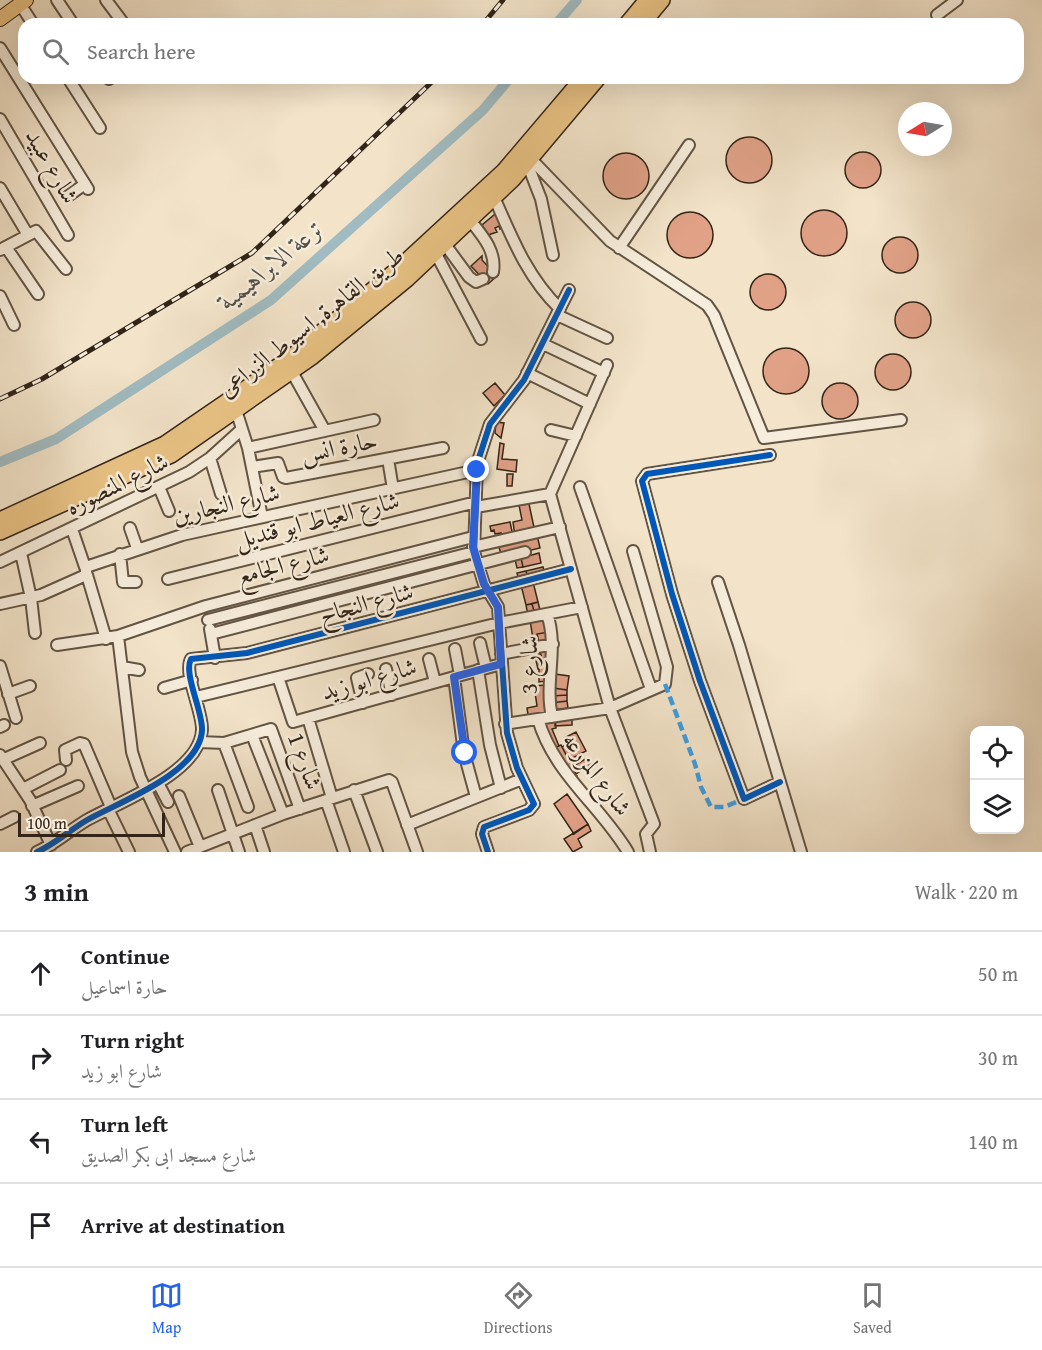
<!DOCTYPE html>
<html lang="en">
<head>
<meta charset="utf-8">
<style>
  body { margin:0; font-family:"Gentium Book Plus",Amiri,serif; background:#f2f2f2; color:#202124 }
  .controls { position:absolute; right:18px; bottom:18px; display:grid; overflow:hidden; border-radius:12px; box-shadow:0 6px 24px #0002 }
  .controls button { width:54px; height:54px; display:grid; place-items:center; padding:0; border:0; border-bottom:2px solid #e0e0e0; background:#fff; color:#202124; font:30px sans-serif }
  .compass { position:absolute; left:898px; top:102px; width:54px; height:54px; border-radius:50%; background:#fff; box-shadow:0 6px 24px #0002; rotate:259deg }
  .scale { position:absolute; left:18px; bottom:15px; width:147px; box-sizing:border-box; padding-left:6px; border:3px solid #322417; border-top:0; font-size:16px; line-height:21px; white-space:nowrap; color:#322417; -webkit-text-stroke:4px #f7eddc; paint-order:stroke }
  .stop { position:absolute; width:18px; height:18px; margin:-14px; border:4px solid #2563eb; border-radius:50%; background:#fff }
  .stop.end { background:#2563eb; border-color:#fff; box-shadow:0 2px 6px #0008 }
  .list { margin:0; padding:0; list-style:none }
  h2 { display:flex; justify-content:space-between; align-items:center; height:78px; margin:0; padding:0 24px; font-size:26px }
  h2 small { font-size:20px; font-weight:400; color:#757577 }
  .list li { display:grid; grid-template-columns:39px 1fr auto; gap:18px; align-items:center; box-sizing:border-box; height:84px; padding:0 24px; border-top:2px solid #e0e0e0 }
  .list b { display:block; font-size:22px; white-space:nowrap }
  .list p { margin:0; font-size:20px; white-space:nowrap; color:#757577 }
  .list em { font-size:20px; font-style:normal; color:#757577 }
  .icon { flex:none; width:33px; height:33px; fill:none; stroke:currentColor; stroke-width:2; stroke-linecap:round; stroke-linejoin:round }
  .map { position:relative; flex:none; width:1042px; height:852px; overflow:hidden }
  .search { position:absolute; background:#fff; box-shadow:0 6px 24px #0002; left:18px; right:18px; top:18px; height:66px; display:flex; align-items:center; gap:15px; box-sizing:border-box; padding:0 21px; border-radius:18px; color:#757577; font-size:22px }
  .sheet { height:414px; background:#fff }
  nav { display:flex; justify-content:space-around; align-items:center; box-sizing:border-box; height:84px; border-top:2px solid #e0e0e0; background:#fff; font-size:16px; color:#757577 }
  nav a { display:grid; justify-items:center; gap:3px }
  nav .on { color:#2563eb }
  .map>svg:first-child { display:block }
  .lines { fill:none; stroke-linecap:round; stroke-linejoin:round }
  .canal { stroke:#a0bbc1; stroke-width:10 }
  .building { fill:#e0a187; stroke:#322417; stroke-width:1.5 }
  .minor-casing { stroke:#625444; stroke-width:14 }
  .major-casing { stroke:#322417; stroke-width:16 }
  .highway-casing { stroke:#322417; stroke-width:18 }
  .minor { stroke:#f7eddc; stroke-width:10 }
  .major { stroke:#e9c284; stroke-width:14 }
  .highway { stroke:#e9c284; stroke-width:15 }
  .rail-casing { stroke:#322417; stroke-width:5 }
  .rail { stroke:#f7eddc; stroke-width:3; stroke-dasharray:9; stroke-linecap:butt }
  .quiet { stroke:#3e9cdf; stroke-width:4.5; stroke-dasharray:9 4.5; stroke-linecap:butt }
  .cycleway-casing { stroke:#f7eddc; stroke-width:10 }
  .cycleway { stroke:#0057b8; stroke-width:6 }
  .route { stroke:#2563eb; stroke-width:8 }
  .labels { text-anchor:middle; stroke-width:5; stroke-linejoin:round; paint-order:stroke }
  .street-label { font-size:24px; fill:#322417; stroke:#f7eddc }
  .water-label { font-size:26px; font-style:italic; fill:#53514a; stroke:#f7eddc }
</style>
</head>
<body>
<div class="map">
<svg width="1042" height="852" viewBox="0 0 1042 852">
  <rect width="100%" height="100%" fill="#f2e3c9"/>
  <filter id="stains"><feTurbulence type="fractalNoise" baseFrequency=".00333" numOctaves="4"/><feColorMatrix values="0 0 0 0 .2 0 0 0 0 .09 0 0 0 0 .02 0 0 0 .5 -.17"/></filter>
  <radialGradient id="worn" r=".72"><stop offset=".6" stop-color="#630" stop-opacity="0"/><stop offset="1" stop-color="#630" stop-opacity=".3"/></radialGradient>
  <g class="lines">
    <path class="canal" d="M556,24L577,0
      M0,462L56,439L271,300L483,110L510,78"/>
  </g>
  <path class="building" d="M726 160a23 23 0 1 1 46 0a23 23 0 1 1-46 0Z
    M845 170a18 18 0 1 1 36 0a18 18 0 1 1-36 0Z
    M603 176a23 23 0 1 1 46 0a23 23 0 1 1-46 0Z
    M801 233a23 23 0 1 1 46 0a23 23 0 1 1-46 0Z
    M500,210L506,225L500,229L499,226L495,228L497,232L488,235L482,225Z
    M667 235a23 23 0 1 1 46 0a23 23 0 1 1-46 0Z
    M882 255a18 18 0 1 1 36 0a18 18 0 1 1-36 0Z
    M482,256V260L497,276L488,284L471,266Z
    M750 292a18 18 0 1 1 36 0a18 18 0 1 1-36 0Z
    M895 320a18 18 0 1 1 36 0a18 18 0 1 1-36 0Z
    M763 371a23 23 0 1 1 46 0a23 23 0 1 1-46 0Z
    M875 372a18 18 0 1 1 36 0a18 18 0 1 1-36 0Z
    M495,383L505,395L494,406L483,393Z
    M822 401a18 18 0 1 1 36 0a18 18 0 1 1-36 0Z
    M496,422L504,423L501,438L495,433Z
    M500,443L504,444L502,459L517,460L516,472L497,469Z
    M507,474H513L512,486H507Z
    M529,504L535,532L515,536L513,522L522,520L519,505Z
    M510,522L513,536L501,538V533L495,534L494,530L491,531L490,526Z
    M537,535L540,548L502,557L498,544Z
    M539,553L541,563L523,567L521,558Z
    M521,558L523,567L517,568L515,559Z
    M543,567L545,575L528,578L526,571Z
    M526,571L528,578L519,580L517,573Z
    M533,582L538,602L526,605L521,585Z
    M538,602L541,614L535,615L532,604Z
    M532,604L535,615L528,616L526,605Z
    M546,619L549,632L537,634L538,638L533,639L530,620Z
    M548,632L550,644L540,646L537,634Z
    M550,649L552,657L542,659L540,651Z
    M534,652H539V669H538Z
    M554,659L552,680L539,682V662Z
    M555,674L569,676L567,690L553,688Z
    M545,685L550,717L529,721L527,708L537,706L534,686Z
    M553,688L567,690V695L552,696Z
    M567,695V701L551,703L552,696Z
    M567,701L568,708L552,710L551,703Z
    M572,716V725L555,726V719Z
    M555,719L556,728L552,729L559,746L551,749L540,722Z
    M576,732L586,751L569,760L562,747L567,744L564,738Z
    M561,745L577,776L567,781L551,749Z
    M587,758L591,764L576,774L572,767Z
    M567,794L588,824L574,834L554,804Z
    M588,824L591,831L578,839L582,847L573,852L564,839Z"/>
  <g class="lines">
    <defs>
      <path id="minor" d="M57,0L73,24
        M106,0L124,24
        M20,4L33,24
        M937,15L957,0
        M0,48L88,189
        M68,78L100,128
        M109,78V79
        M0,119L68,235
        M531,159L610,241L707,305L714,315L764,438L901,420
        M527,163L541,199L553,255
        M0,188L28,235
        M68,196L85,184
        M494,197C512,238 527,277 560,309
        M466,215C479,232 497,249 493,272
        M444,243L469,277L476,282L483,279
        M6,247L38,294
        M619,248L689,145
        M0,250L36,231L66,269
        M435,252L481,339
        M0,296L14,325
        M557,315L607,338
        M543,344L604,373
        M292,372L325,431
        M527,373L590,404
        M236,410L248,448L262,517
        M551,430L576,436
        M248,448L374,420
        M770,455L647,474L642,481L672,594L700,681L744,799L780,782
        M210,458L221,494
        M388,459L393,489
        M252,467L278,463L283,477L286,478L443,448
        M159,487L169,511
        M580,487L651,689
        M550,494L610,708L654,824L646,834L650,852
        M550,494L607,365
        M476,507L550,494
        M130,528L137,548
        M72,529L85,567
        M473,547L560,527
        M21,553L31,598L35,633
        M120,554L123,582H136
        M0,562L189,472L210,458L242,429
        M87,575L106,639
        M168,579L476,502
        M718,582L739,645L801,852
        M0,604L41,595L86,575V567L182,535L477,470
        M547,614C559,648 544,682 552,717
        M208,620L474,552
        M210,629L215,658
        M211,634L525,552
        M118,636L132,752L140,777L175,852
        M480,643L486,668
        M57,645L118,636L206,606L473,537
        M455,649L460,675
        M501,654L553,644
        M429,659L435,682
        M0,666L16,718
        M122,667L139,670
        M386,669L392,695
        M478,670L490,745L501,788
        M278,677L293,722L501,664
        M454,677L464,753L476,797
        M164,688L192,680
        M8,694L30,686
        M196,697L499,623L582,607
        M363,703L357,678L368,674
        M308,718L332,798
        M538,719C554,774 600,805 628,852
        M505,724L610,708L665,684L667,667L633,551
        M0,727L4,725
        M252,735L283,814
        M200,742L224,743L271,729L300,809
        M224,743L248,807
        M0,755L30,800L51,845
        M2,760L40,743
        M66,760L65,750L80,743L84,744L111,807
        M158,783L168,802
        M23,789L60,770
        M218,790L239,852
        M354,790L377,852
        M179,796L200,847
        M326,800L344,852
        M32,806L78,786
        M108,809L129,852
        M0,824L14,817
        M255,825L264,852
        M407,825L522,779
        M37,852C55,844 70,830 87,820C119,802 200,773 202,730C203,712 183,673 191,659L247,653L571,569
        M187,852L283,814L389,780L392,782L417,852
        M488,852L482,834L484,827L529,810L534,804L517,768L507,733L498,607L484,584L474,552L477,464L490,424L524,380L569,290"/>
      <path id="major" d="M0,19L26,0"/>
      <path id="highway" d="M627,24L647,0
        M642,24L662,0
        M0,520L165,444L289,359L398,269L504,171L583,78
        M0,532L171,455L313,356L407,279L513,179L598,78"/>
    </defs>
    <use href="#minor" class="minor-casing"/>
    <use href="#major" class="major-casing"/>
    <use href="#highway" class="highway-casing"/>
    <use href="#minor" class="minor"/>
    <use href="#major" class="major"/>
    <use href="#highway" class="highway"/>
    <defs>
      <path id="rail" d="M483,24L503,0
        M0,399L42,379L252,253L436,78"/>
    </defs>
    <use href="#rail" class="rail-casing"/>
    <use href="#rail" class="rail"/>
    <path class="quiet" d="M665,684L695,764L701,787L711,807H724L744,799"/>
    <defs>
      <path id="cycleway" d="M770,455L647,474L642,481L672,594L700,681L744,799L780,782
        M37,852C55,844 70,830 87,820C119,802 200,773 202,730C203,712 183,673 191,659L247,653L571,569
        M488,852L482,834L484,827L529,810L534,804L517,768L507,733L498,607L484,584L474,552L477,464L490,424L524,380L569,290"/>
    </defs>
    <use href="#cycleway" class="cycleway-casing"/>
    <use href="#cycleway" class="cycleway"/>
  </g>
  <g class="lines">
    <path class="route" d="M465,753L454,677L501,664L498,607L484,584L473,547L477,470"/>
  </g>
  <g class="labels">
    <g class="street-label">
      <text transform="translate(52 166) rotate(60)" y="8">شارع عبيد</text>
      <text transform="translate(311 322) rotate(-38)" y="8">طريق القاهرة, اسيوط الزراعى</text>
      <text transform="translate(339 447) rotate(-11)" y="8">حارة انس</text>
      <text transform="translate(117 484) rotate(-26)" y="8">شارع المنصوره</text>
      <text transform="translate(226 504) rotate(-13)" y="8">شارع النجارين</text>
      <text transform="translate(317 520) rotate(-14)" y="8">شارع العياط ابو قنديل</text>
      <text transform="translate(283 565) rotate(-14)" y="8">شارع الجامع</text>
      <text transform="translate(366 603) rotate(-15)" y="8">شارع النجاح</text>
      <text transform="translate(529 665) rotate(-90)" y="8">شارع 3</text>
      <text transform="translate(369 679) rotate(-16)" y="8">شارع ابو زيد</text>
      <text transform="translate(305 761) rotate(70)" y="8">شارع 1</text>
      <text transform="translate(597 774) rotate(53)" y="8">شارع المزرعه</text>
    </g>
    <g class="water-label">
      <text transform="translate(271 264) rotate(-39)" y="9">ترعة الابراهيمية</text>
    </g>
  </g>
  <rect width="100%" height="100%" filter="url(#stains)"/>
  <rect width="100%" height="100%" fill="url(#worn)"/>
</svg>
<div class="controls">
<button><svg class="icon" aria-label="locate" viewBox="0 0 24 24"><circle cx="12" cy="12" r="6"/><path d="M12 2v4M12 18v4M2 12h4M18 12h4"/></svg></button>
<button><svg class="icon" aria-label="layers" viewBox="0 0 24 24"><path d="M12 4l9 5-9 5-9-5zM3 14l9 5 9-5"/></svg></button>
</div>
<svg class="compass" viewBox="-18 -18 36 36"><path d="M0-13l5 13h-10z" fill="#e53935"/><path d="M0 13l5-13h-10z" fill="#757577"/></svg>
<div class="scale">100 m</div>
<div class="stop" style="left:465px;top:753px"></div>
<div class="stop end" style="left:477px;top:470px"></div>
<div class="search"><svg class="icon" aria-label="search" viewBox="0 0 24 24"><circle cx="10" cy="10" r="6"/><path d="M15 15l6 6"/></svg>Search here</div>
</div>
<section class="sheet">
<h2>3 min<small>Walk · 220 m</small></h2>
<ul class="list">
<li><svg class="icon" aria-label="ahead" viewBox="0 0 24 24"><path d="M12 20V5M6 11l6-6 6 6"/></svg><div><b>Continue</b><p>حارة اسماعيل</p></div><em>50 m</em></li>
<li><svg class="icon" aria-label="right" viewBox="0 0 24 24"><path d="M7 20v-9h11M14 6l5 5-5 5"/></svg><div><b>Turn right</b><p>شارع ابو زيد</p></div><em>30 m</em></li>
<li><svg class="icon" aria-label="left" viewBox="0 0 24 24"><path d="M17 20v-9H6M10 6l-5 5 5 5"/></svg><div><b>Turn left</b><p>شارع مسجد ابى بكر الصديق</p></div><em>140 m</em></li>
<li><svg class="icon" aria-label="arrive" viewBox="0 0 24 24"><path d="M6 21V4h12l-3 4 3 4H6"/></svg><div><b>Arrive at destination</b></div></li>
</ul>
</section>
<nav>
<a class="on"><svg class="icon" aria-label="map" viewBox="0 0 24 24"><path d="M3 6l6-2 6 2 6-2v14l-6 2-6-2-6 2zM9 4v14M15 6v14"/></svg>Map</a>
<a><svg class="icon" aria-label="directions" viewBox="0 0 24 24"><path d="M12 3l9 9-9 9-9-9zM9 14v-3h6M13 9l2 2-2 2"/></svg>Directions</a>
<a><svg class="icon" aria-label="saved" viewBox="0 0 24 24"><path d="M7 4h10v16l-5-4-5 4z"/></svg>Saved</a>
</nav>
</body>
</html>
